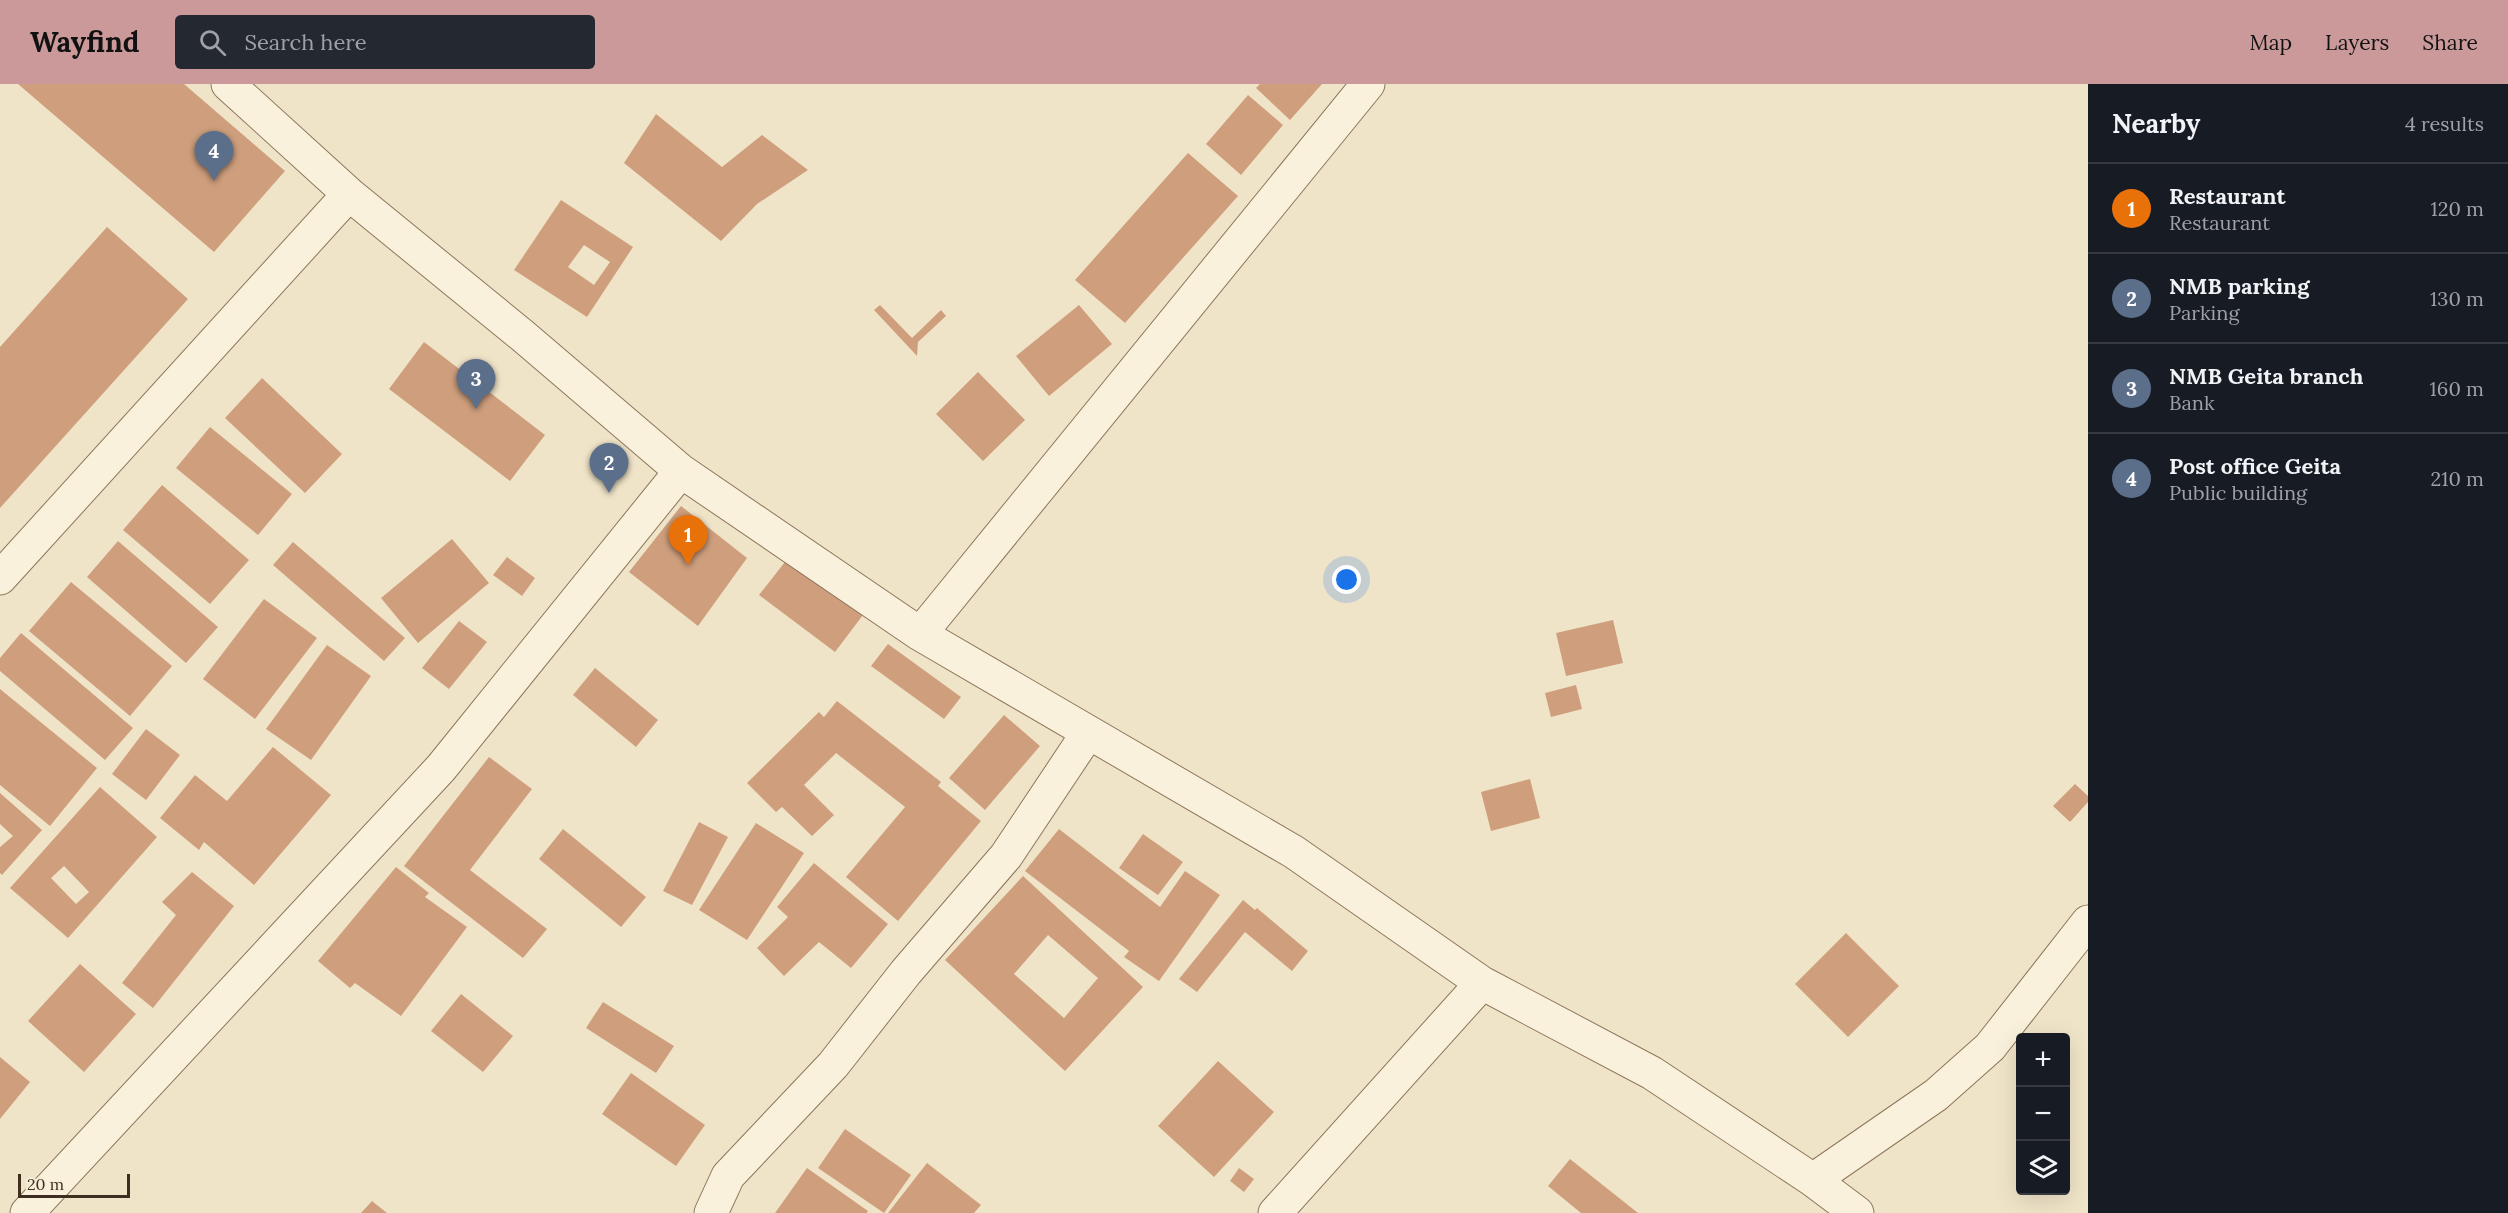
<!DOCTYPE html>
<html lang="en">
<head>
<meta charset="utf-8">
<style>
  body { margin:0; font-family:Lora,serif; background:#242831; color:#f1f3f6 }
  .controls { position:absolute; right:18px; bottom:18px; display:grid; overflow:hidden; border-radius:6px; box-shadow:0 6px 24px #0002 }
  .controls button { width:54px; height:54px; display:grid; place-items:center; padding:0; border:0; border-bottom:2px solid #363941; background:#171b24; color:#f1f3f6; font:30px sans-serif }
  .scale { position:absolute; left:18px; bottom:15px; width:112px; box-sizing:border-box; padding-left:6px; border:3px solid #3d2e20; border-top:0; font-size:16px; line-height:21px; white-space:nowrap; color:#3d2e20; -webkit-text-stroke:4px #f7eed8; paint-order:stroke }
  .you { position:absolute; left:1347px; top:496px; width:21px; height:21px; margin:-15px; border:4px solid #fff; border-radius:50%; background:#1a73e8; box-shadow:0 0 0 9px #1a73e833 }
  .badge { display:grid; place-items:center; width:39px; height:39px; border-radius:50%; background:#cc999b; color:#fff; font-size:20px; font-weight:700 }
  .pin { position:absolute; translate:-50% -50px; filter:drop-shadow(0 2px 3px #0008) }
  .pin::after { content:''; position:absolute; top:32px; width:21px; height:18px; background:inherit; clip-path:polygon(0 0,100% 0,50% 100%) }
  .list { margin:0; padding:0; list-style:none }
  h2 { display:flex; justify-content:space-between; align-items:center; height:78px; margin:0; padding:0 24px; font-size:26px }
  h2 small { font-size:20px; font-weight:400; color:#9ea1a6 }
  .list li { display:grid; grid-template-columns:39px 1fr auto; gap:18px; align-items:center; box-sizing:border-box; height:90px; padding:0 24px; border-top:2px solid #363941 }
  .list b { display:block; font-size:22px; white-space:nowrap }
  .list p { margin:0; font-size:20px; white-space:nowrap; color:#9ea1a6 }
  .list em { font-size:20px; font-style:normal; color:#9ea1a6 }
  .icon { flex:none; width:33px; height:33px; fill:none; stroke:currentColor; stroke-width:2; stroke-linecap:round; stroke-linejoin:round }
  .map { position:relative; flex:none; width:2088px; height:1129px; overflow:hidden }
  header { display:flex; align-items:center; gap:36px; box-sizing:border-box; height:84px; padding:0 30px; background:#cc999b; color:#111 }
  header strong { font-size:28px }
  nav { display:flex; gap:33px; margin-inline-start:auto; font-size:21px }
  .search { width:420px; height:54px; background:#242831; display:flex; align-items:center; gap:15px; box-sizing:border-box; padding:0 21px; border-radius:6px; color:#9ea1a6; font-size:22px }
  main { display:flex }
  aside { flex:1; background:#171b24 }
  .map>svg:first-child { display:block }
  .building { fill:#cf9f7d; fill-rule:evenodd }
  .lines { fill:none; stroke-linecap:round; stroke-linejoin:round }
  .minor-casing { stroke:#8d765c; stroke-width:35 }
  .minor { stroke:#faf1dc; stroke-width:33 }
</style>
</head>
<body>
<header>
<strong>Wayfind</strong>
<div class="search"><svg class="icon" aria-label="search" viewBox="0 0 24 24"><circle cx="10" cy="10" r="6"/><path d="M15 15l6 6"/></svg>Search here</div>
<nav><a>Map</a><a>Layers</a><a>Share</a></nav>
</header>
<main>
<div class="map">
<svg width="2088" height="1129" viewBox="0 0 2088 1129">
  <rect width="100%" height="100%" fill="#f0e4c8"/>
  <path class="building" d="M18,0H184L285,87L214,168Z
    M1260,0H1322L1290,36L1256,4Z
    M1248,11L1283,41L1241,91L1206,60Z
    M656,30L722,83L762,51L808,86L757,120L721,157L624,79Z
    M1188,69L1238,112L1125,239L1075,196Z
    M561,116L633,163L587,233L514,186ZM584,161L610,178L594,201L568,183Z
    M107,143L188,215L0,424V263Z
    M880,221L912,254L941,226L946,232L918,258L917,272L874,226Z
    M1079,221L1112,260L1049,312L1016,272Z
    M424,258L545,351L510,397L389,305Z
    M978,288L1025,336L983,377L936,330Z
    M262,294L342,370L305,409L225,334Z
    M210,343L292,410L258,451L176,384Z
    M162,401L249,476L210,520L123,446Z
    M681,422L747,474L698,542L629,488Z
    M452,455L489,499L418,559L381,514Z
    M118,457L218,543L186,579L87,493Z
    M293,458L405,554L384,577L273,481Z
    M507,473L535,494L522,512L493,491Z
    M788,474L863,531L835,568L759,511Z
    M71,498L172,582L130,632L29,547Z
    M264,515L317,554L255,635L203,595Z
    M1613,536L1623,579L1566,592L1556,549Z
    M459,537L487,558L449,605L422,584Z
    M21,549L133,644L105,676L0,587V574Z
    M888,560L961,613L944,635L871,582Z
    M327,561L371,592L311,676L266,645Z
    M595,584L658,636L636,663L573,611Z
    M1576,601L1582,625L1551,633L1545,609Z
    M0,605L97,684L50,742L0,701Z
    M837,617L941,698L938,702L981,737L898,837L846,793L905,723L836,669L804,701L834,731L812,752L782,723L776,728L747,699L819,628L824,633Z
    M1004,631L1040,662L985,726L949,694Z
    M146,645L180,671L146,716L112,690Z
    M273,663L331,711L254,801L204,758L199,766L160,734L195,691L227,717Z
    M489,673L532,705L470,786L547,845L523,874L404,782Z
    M1530,695L1540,734L1491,747L1481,708Z
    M2075,700L2088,712V718L2070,738L2053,722Z
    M100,703L157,753L68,854L10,804ZM64,782L89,808L76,820L51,794Z
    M0,709L42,746L2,791L0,789V763L13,752L0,740Z
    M699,738L728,753L692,821L663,807Z
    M756,739L804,769L747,856L699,826Z
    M563,745L646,813L621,843L539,775Z
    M1059,745L1160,823L1185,787L1220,811L1159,897L1124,873L1129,867L1025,787Z
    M1143,750L1183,778L1158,811L1119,784Z
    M814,779L888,840L851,884L819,858L784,892L757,864L788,833L777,823Z
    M396,783L429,809L425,813L467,843L401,932L355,899L350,904L318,877Z
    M192,788L234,822L153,924L122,899L176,831L162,818Z
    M1023,792L1143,903L1065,987L945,876ZM1048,851L1098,894L1064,934L1014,890Z
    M1243,816L1255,826L1257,824L1308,867L1292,887L1245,848L1197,908L1179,895Z
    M1846,849L1899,902L1848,953L1795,900Z
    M80,880L136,930L84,988L28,937Z
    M461,910L513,952L483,988L431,947Z
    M603,918L674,962L656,989L586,944Z
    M0,973L30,998L0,1035Z
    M1218,977L1274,1028L1214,1093L1158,1042Z
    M631,989L705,1041L676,1082L602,1030Z
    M845,1045L911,1091L884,1129L818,1084Z
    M1570,1075L1638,1129H1581L1548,1102Z
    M927,1079L981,1121L974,1129H888Z
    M807,1084L868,1127L867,1129H775Z
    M1239,1084L1254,1095L1244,1108L1230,1097Z
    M372,1117L387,1129H361Z"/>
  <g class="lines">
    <defs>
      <path id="minor" d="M228,0L349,110L523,252L681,387L920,550L1294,768L1482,899L1652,989L1813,1096L1857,1129
        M0,494L349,110
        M920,550L1368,0
        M1813,1096L1936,1011L1990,963L2088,838
        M27,1129L441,684L681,387
        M711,1129L728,1092L833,981L906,888L1006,772L1088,649
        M1275,1129L1482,899"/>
    </defs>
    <use href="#minor" class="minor-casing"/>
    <use href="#minor" class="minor"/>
  </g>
</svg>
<div class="controls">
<button>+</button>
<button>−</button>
<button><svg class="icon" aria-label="layers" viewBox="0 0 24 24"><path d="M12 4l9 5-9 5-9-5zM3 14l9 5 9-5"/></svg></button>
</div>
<div class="scale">20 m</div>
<div class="you"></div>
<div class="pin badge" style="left:688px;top:481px;background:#e8710a">1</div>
<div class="pin badge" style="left:609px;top:409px;background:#5c6f8a">2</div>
<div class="pin badge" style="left:476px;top:325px;background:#5c6f8a">3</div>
<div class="pin badge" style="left:214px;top:97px;background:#5c6f8a">4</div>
</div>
<aside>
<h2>Nearby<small>4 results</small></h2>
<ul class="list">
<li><span class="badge" style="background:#e8710a">1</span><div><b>Restaurant</b><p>Restaurant</p></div><em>120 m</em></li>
<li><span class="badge" style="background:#5c6f8a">2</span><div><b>NMB parking</b><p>Parking</p></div><em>130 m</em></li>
<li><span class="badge" style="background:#5c6f8a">3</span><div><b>NMB Geita branch</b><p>Bank</p></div><em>160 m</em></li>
<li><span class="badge" style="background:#5c6f8a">4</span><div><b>Post office Geita</b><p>Public building</p></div><em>210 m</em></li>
</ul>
</aside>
</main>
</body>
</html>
